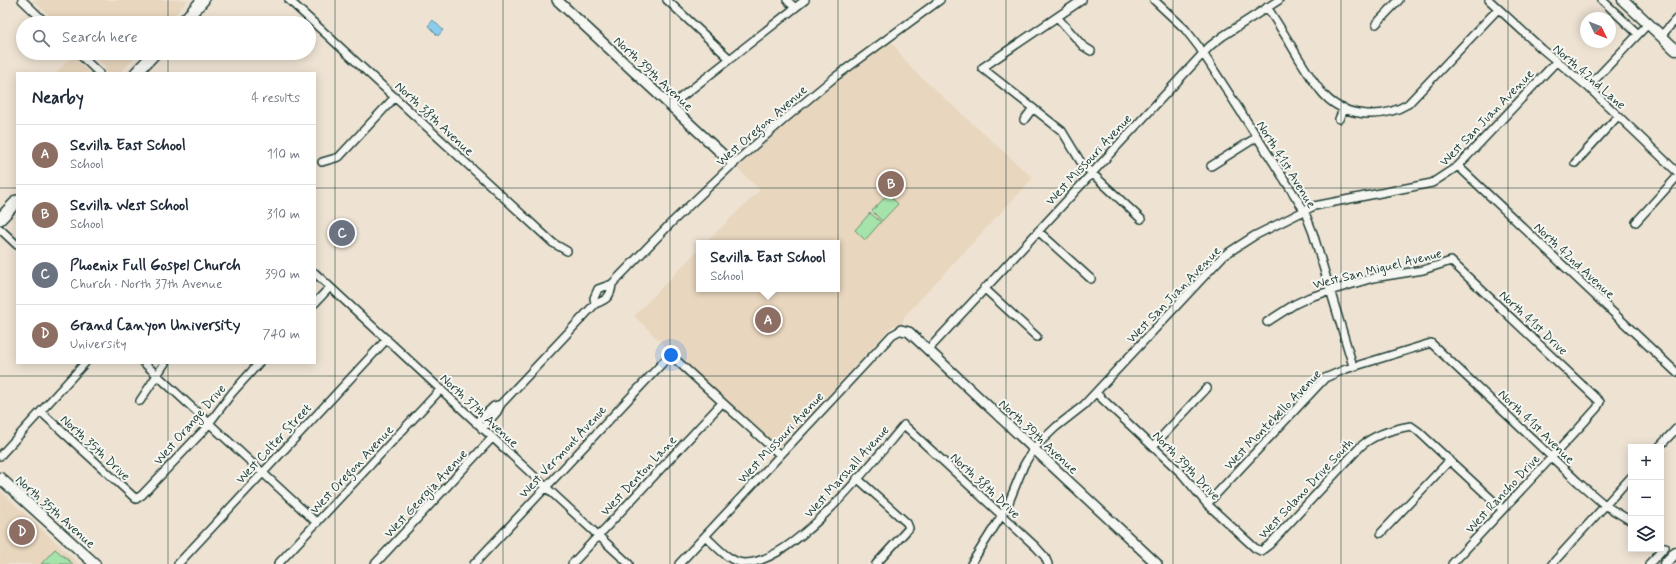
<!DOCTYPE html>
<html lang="en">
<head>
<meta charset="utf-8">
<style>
  body { margin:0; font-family:Mynerve,sans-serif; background:#f2f2f3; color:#1f2937 }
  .controls { position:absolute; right:12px; bottom:12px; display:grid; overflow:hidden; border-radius:0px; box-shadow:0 2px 10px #0003 }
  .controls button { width:36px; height:36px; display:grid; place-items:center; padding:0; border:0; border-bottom:1px solid #e0e1e3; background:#fff; color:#1f2937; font:20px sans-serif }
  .compass { position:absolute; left:1580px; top:12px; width:36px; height:36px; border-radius:50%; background:#fff; box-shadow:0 2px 10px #0003; rotate:133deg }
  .you { position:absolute; left:671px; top:355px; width:14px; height:14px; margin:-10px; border:3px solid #fff; border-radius:50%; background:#1a73e8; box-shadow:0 0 0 6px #1a73e833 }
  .badge { display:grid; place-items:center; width:26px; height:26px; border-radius:50%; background:#0f766e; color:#fff; font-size:13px; font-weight:700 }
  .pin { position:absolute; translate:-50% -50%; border:2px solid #fff; box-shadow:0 1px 4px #0006 }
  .popup { position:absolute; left:696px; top:240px; width:144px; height:52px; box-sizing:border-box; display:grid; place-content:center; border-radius:0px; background:#fff; filter:drop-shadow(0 1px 3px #0005); font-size:13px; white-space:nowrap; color:#747a83 }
  .popup b { font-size:15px; color:#1f2937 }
  .popup::after { content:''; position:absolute; left:50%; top:100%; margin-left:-8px; border:8px solid transparent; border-top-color:#fff }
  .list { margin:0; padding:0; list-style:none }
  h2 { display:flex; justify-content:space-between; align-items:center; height:52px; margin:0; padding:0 16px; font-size:17px }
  h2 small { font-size:13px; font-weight:400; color:#747a83 }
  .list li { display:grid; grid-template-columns:26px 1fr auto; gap:12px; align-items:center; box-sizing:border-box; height:60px; padding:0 16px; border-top:1px solid #e0e1e3 }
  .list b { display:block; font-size:15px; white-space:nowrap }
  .list p { margin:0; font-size:13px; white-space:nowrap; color:#747a83 }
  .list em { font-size:13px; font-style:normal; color:#747a83 }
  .icon { flex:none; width:22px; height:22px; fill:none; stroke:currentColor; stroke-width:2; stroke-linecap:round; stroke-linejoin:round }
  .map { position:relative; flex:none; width:1676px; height:564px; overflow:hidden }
  .search { position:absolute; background:#fff; box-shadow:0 2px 10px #0003; left:16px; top:16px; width:300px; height:44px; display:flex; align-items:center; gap:10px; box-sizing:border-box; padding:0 14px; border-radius:22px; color:#747a83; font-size:15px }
  .panel { position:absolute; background:#fff; box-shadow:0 2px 10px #0003; left:16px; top:72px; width:300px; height:292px; border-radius:0px }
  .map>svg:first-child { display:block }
  .built { fill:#e8d6be }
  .green { fill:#a6e3aa; stroke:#62906f }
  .water { fill:#8bccec; stroke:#6093a2 }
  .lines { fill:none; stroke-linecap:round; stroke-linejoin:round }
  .minor-casing { stroke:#1f3d34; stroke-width:10 }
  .tertiary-casing { stroke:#1f3d34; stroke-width:12 }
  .secondary-casing { stroke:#1f3d34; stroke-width:13 }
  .primary-casing { stroke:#1f3d34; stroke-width:14 }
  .minor { stroke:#f6f6f2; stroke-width:7 }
  .tertiary { stroke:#f6f6f2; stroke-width:9 }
  .secondary { stroke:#f6f6f2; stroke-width:10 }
  .primary { stroke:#f6f6f2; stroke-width:11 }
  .grid { fill:none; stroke:#1f3d34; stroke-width:1; stroke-opacity:0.55 }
  .labels { text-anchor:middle; stroke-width:4; stroke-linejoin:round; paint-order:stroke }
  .street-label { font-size:13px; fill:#1f3d34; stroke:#f6f6f2 }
</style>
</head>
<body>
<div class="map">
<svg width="1676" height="564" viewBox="0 0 1676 564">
  <rect width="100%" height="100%" fill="#eee3d3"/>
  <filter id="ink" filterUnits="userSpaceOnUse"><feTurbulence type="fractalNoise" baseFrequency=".025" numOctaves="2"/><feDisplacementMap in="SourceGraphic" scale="8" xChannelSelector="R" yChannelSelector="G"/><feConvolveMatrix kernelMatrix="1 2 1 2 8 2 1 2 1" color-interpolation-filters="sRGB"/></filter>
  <g filter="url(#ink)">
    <path class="built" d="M32,0H188L167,23H58Z
      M891,41L911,68L1033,178L904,317L902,324L894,325L889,329L782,445L777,447L673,351L669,350L634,316L699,249V289H837V243H705L760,190L737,168L820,95Z
      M90,53H139L120,73H106L105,66Z
      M72,56L90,73H56Z
      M0,490L5,495L79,564H0Z"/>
    <path class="green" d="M888,194L898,204L882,221L872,211Z
      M870,213L881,222L865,240L855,230Z
      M55,549L73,564H41Z"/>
    <path class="water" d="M433,20L443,30L438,36L428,26Z"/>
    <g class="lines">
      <defs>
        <path id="minor" d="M22,0L46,23
          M289,0L553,243L567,251
          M667,0L730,59
          M787,0L795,8
          M1082,0L982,68L1062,131L1082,164L1141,219
          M1154,0L1185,29L1199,47L1304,210L1313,233L1353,366
          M1489,0L1542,49L1588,87L1676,171
          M1602,0L1638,34
          M1267,7C1278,24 1288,40 1298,57C1305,68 1312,80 1320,90C1341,118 1381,120 1408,104L1498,9
          M1057,17L1083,46L1091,51
          M1376,24L1399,0
          M1661,36L1676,19
          M78,53L99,73
          M1588,87L1648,24
          M670,106L805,0
          M1339,119L1344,108
          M1024,120L1033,108
          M322,162L339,157L395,97
          M1575,163L1618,116
          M1211,166L1257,137
          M1458,166L1676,372
          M1636,222L1676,178
          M0,229L17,245
          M1038,231L1091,279
          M315,273L629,564
          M984,288L1037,337
          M315,303L330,287
          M595,304L594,298L598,289L612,284L672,222L733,164L787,117L835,77L940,0
          M1267,322L1295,304L1310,297L1373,278L1423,270L1451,261L1600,402L1597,408L1579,428L1452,564
          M928,350L1210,46L1223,36L1279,0
          M144,363L317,523
          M1096,393L1182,474L1207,504L1255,548L1261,551L1269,545L1361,446C1375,434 1393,429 1411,426L1418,431L1502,509
          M140,401L165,363
          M41,412L136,499L142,495L204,430L232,393L259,363
          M476,423L494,406L501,404
          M482,429L497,412L501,404L595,304C606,300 611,297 612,284
          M1153,446L1207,388
          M1659,447L1676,429
          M0,456L85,363
          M857,478L907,523L909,528L876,564
          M1207,504L1325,378L1346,369L1431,343L1578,482L1606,506L1631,521
          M1381,533L1450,460
          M705,536C716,546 729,562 744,563C794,564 873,461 904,425L1036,547L1045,557L1048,564
          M178,564L387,339
          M278,564L441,389
          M375,564L492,438
          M474,564L669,356L675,359L780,455
          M572,564L722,403
          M679,564L892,335L901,330
          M971,564L1007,507L1024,465L1034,448L1056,427L1084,405L1223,256L1254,236L1314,206L1432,183L1458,166L1556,62
          M1552,564L1631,477
          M1649,564L1665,547"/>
        <path id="tertiary" d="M557,0L733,164
          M901,330L909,332L1157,564"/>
        <path id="secondary" d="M1623,0L1676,50
          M0,478L95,564
          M1665,564L1676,552"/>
        <path id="primary" d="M182,23L203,0
          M136,73L155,53
          M0,219L17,201"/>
      </defs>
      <use href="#minor" class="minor-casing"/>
      <use href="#tertiary" class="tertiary-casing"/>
      <use href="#secondary" class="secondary-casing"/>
      <use href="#primary" class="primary-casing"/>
      <use href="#minor" class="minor"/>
      <use href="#tertiary" class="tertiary"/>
      <use href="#secondary" class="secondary"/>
      <use href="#primary" class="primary"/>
    </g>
  </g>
  <path class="grid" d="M168,0V23M335,0V564M503,0V564M670,0V564M838,0V564M1006,0V564M1173,0V564M1341,0V564M1508,0V564M168,53V73M0,188H17M315,188H1676M168,363V564M0,376H1676"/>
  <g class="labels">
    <g class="street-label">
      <text transform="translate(654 73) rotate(43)" y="5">North 39th Avenue</text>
      <text transform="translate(1590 76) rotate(41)" y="5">North 42nd Lane</text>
      <text transform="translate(1486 117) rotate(-46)" y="5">West San Juan Avenue</text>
      <text transform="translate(435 118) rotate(43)" y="5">North 38th Avenue</text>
      <text transform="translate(761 125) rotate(-41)" y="5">West Oregon Avenue</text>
      <text transform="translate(1088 159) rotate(-47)" y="5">West Missouri Avenue</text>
      <text transform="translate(1287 164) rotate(58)" y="5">North 41st Avenue</text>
      <text transform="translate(1575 260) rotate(43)" y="5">North 42nd Avenue</text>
      <text transform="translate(1377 268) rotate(-14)" y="5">West San Miguel Avenue</text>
      <text transform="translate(1173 294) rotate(-46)" y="5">West San Juan Avenue</text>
      <text transform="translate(1534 322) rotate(43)" y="5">North 41st Drive</text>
      <text transform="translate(480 410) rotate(43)" y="5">North 37th Avenue</text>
      <text transform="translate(1272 419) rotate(-46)" y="5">West Montebello Avenue</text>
      <text transform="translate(189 424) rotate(-49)" y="5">West Orange Drive</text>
      <text transform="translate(1537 426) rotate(44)" y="5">North 41st Avenue</text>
      <text transform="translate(1039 436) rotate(43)" y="5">North 39th Avenue</text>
      <text transform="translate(780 437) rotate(-47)" y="5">West Missouri Avenue</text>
      <text transform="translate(273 443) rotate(-47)" y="5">West Colter Street</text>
      <text transform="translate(96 447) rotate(43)" y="5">North 35th Drive</text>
      <text transform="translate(562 451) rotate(-47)" y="5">West Vermont Avenue</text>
      <text transform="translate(1187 465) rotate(46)" y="5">North 39th Drive</text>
      <text transform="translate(351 469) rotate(-47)" y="5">West Oregon Avenue</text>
      <text transform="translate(846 471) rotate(-48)" y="5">West Marshall Avenue</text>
      <text transform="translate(638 475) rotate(-47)" y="5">West Denton Lane</text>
      <text transform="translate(986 485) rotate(43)" y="5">North 38th Drive</text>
      <text transform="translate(1305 488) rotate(-47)" y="5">West Solano Drive South</text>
      <text transform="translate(425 493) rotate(-47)" y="5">West Georgia Avenue</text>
      <text transform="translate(1502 493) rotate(-47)" y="5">West Rancho Drive</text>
      <text transform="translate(56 511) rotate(42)" y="5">North 35th Avenue</text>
    </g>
  </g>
</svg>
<div class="controls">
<button>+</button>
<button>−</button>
<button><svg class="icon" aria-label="layers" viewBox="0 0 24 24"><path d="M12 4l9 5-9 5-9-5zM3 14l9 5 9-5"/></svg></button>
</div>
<svg class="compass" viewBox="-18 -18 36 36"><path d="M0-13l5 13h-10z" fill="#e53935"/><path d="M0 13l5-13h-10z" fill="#747a83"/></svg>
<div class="you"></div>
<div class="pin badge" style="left:768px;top:320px;background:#8d6e63">A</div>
<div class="popup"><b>Sevilla East School</b>School</div>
<div class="pin badge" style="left:891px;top:184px;background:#8d6e63">B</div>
<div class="pin badge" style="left:342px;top:233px;background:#6b7280">C</div>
<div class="pin badge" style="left:22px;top:532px;background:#8d6e63">D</div>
<div class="search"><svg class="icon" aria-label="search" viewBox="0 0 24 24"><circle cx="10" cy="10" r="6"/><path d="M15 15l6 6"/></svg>Search here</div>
<section class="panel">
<h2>Nearby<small>4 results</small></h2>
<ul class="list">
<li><span class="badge" style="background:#8d6e63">A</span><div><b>Sevilla East School</b><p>School</p></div><em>110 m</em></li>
<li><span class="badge" style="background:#8d6e63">B</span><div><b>Sevilla West School</b><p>School</p></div><em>310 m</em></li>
<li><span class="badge" style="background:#6b7280">C</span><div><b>Phoenix Full Gospel Church</b><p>Church · North 37th Avenue</p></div><em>390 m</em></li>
<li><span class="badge" style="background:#8d6e63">D</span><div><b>Grand Canyon University</b><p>University</p></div><em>740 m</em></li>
</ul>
</section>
</div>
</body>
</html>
